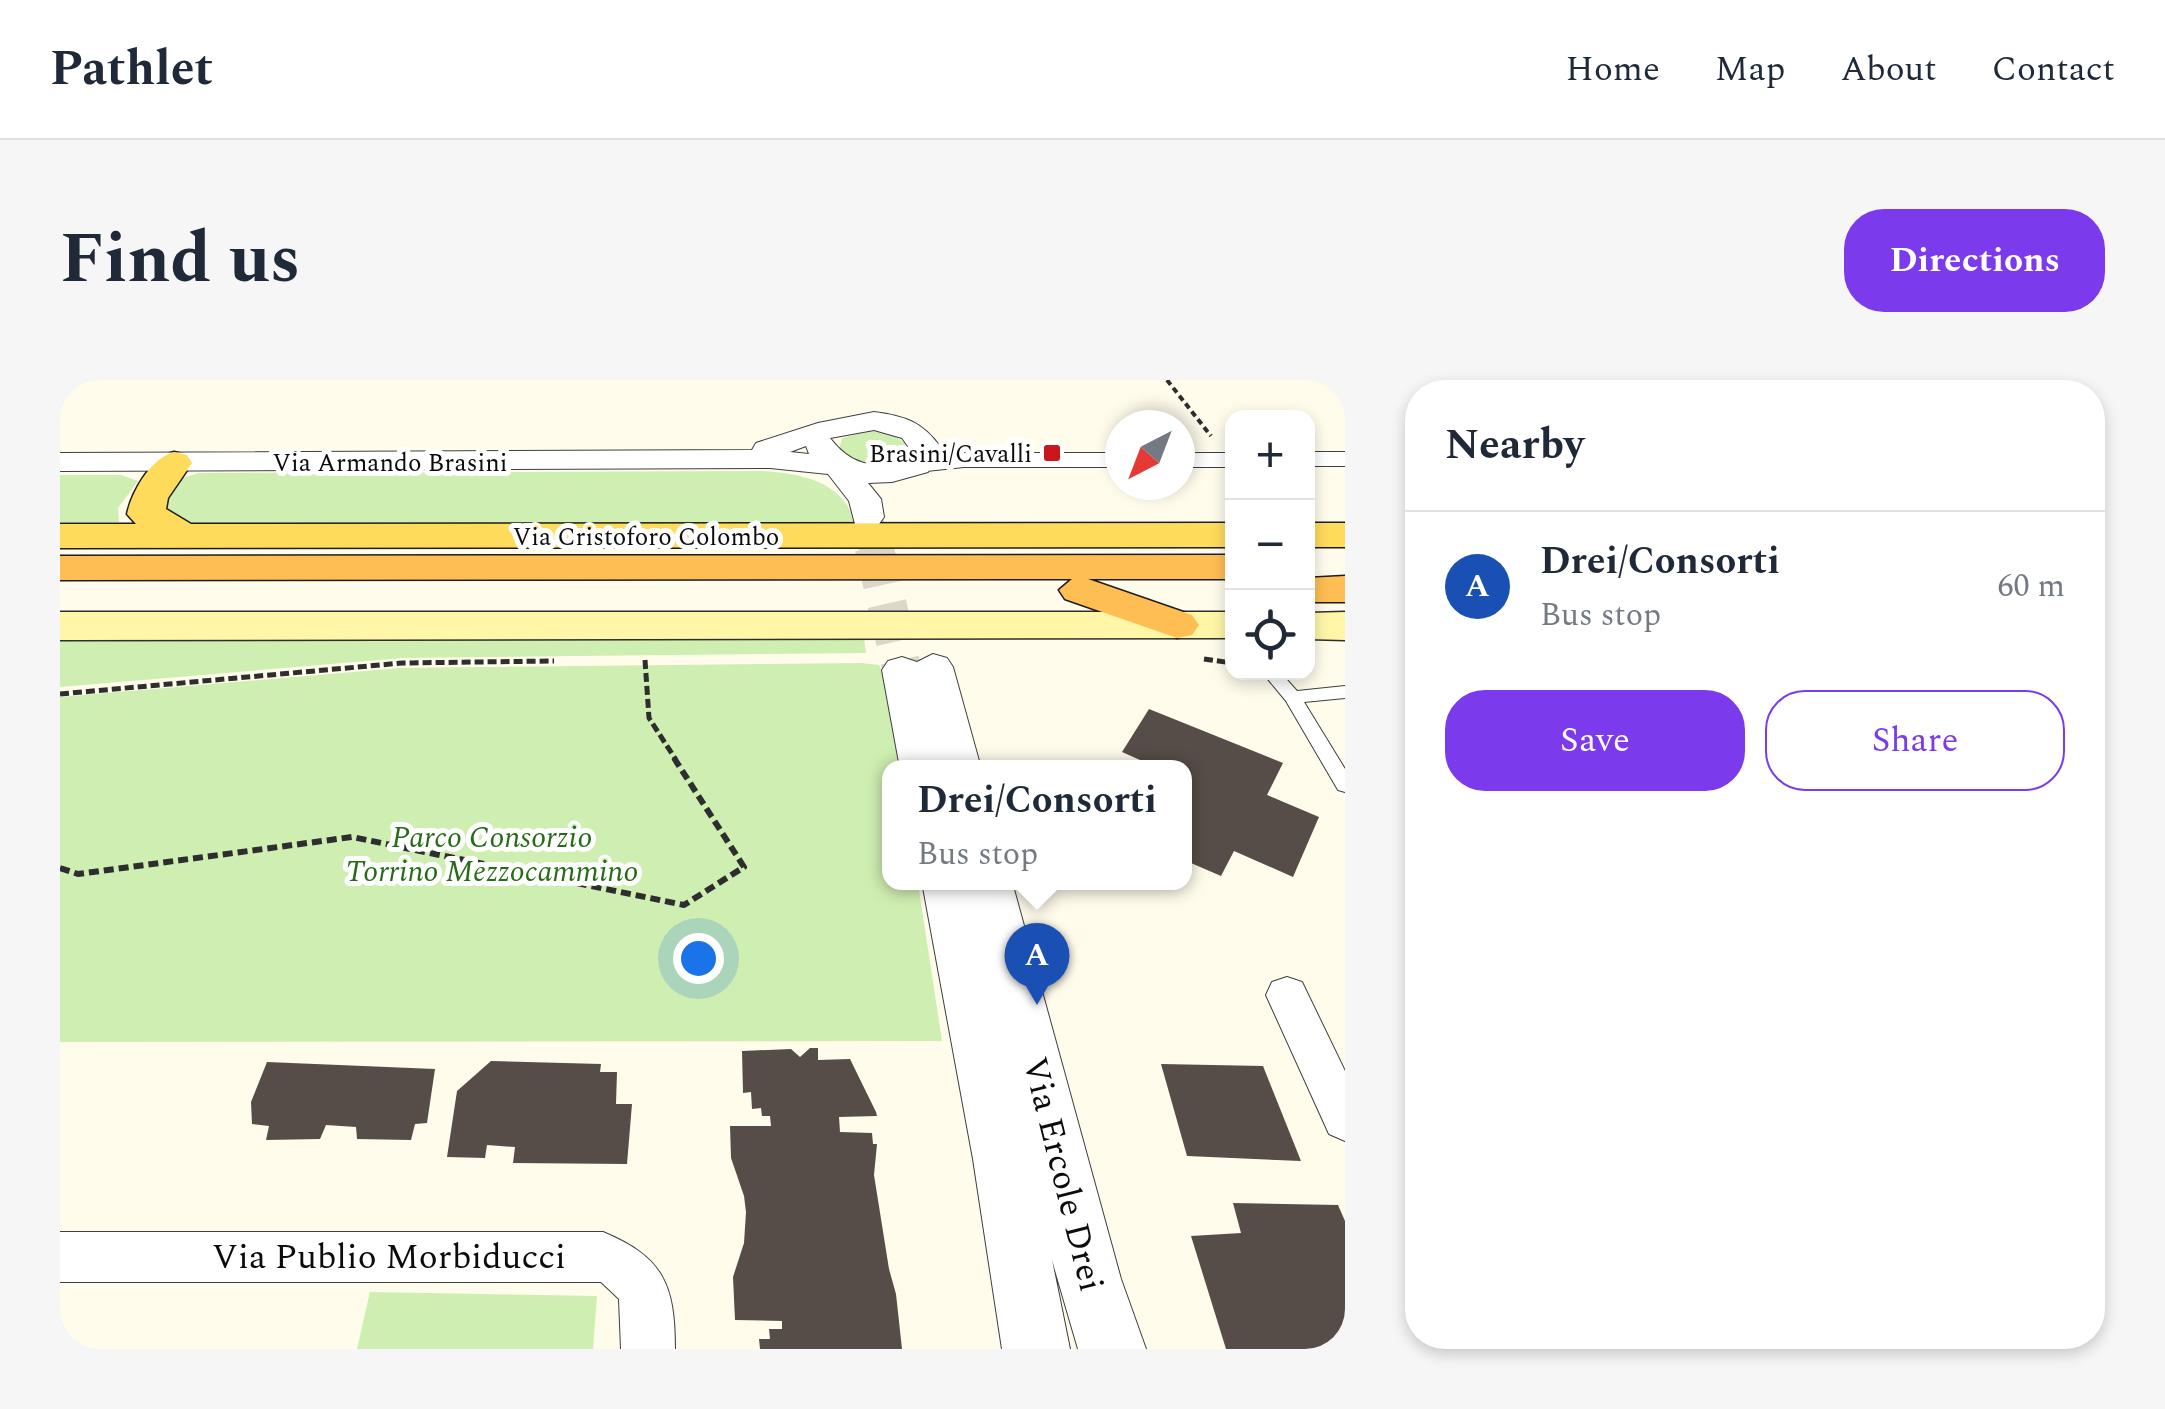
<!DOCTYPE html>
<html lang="en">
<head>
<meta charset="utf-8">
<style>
  body { margin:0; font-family:Spectral,serif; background:#f6f6f7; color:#1f2937 }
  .controls { position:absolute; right:30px; top:30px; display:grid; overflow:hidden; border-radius:20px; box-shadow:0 5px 15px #0003 }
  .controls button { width:90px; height:90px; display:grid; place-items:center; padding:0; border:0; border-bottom:2px solid #e0e1e3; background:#fff; color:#1f2937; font:50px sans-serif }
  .compass { position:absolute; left:1045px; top:30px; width:90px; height:90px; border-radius:50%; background:#fff; box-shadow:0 5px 15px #0003; rotate:222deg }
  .you { position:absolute; left:638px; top:578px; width:35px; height:35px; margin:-25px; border:8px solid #fff; border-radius:50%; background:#1a73e8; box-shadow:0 0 0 15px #1a73e833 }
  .badge { display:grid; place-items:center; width:65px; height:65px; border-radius:50%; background:#7c3aed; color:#fff; font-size:32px; font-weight:700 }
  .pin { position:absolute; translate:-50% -82px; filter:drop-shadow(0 2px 5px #0008) }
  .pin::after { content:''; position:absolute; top:52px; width:35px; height:30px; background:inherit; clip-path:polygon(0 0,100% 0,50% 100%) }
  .popup { position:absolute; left:822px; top:380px; width:310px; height:130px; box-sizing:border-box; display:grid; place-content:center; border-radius:20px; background:#fff; filter:drop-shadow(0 2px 8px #0005); font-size:32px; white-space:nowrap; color:#747a83 }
  .popup b { font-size:38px; color:#1f2937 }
  .popup::after { content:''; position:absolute; left:50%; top:100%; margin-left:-20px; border:20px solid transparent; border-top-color:#fff }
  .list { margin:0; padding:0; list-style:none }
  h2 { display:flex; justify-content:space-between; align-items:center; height:130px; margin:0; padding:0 40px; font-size:42px }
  h2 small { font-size:32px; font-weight:400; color:#747a83 }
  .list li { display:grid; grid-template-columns:65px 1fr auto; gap:30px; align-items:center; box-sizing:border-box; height:150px; padding:0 40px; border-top:2px solid #e0e1e3 }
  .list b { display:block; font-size:38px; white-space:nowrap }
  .list p { margin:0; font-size:32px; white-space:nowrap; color:#747a83 }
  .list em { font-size:32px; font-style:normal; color:#747a83 }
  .actions { display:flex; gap:20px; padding:30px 40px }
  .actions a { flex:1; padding:22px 0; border:2px solid #7c3aed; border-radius:40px; text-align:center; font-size:35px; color:#7c3aed }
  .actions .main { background:#7c3aed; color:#fff }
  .icon { flex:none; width:55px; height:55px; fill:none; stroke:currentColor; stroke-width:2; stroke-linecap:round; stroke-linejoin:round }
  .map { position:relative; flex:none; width:1285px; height:969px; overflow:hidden; border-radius:40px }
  header { display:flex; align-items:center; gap:60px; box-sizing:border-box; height:140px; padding:0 50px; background:#fff; border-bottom:2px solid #e0e1e3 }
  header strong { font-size:48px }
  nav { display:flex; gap:55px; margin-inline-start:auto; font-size:35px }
  .intro { display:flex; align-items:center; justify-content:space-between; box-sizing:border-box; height:240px; padding:0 60px }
  h1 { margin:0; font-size:70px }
  .button { padding:25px 45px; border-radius:40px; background:#7c3aed; color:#fff; font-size:35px; font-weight:700 }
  main { display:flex; gap:60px; padding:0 60px }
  aside { flex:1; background:#fff; border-radius:40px; box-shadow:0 5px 15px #0003 }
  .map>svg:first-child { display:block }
  .green { fill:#cfeeb1 }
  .building { fill:#564d48 }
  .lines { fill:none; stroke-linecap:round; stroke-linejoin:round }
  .tertiary-tunnel-far1 { stroke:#dbd8ca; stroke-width:31; stroke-dasharray:31 15; stroke-linecap:butt }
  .tertiary-tunnel { stroke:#dbd8ca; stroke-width:39; stroke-dasharray:39 19; stroke-linecap:butt }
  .service-casing { stroke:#3f3f3f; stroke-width:2 }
  .minor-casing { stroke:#3f3f3f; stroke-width:2 }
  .tertiary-casing { stroke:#3f3f3f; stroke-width:2 }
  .secondary-casing { stroke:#2e2e2e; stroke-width:3 }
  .primary-casing { stroke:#1d1d1d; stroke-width:3 }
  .trunk-casing { stroke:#1d1d1d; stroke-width:3 }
  .path-far2 { stroke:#2e2e2e; stroke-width:4; stroke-dasharray:6 4; stroke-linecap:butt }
  .path-far1 { stroke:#2e2e2e; stroke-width:5; stroke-dasharray:9 4; stroke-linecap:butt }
  .path { stroke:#2e2e2e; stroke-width:6; stroke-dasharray:10 5; stroke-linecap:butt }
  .service { fill:#fff; fill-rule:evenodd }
  .minor { fill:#fff; fill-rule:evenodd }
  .tertiary { fill:#fff; fill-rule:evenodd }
  .secondary { fill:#fff7a7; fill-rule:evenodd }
  .primary { fill:#ffdb5c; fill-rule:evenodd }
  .trunk { fill:#ffbe53; fill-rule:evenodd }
  .poi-dot { fill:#cb161b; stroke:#fff; stroke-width:4 }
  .labels { text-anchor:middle; stroke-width:10; stroke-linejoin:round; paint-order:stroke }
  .far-poi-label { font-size:25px; fill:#0c0c0c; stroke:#fff; text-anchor:end }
  .far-street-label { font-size:25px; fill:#0c0c0c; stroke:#fff }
  .park-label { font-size:30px; font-style:italic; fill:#266b16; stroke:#fff }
  .near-street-label { font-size:35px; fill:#0c0c0c; stroke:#fff }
</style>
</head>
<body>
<header>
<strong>Pathlet</strong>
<nav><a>Home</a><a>Map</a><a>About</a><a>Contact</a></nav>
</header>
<div class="intro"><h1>Find us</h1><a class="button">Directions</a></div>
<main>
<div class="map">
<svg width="1285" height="969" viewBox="0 0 1285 969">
  <rect width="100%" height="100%" fill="#fffcec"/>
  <path class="green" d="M809,51L831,54L845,63L847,74C826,92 799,86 779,70L782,58Z
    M700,91C740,93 783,101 795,143L125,145L96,131L112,101L139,93Z
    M0,95H61L78,101L58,128L59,142H0Z
    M804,258L806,273L342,278L0,307V259Z
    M801,283L819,285L828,305L840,387L830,388V502L858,503L882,661L0,662V317L340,288Z
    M310,912L537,916L533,969H297Z"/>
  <path class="building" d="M1089,329L1223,383L1207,415L1259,437L1233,497L1174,471L1161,496L1124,480V388H1098L1062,372Z
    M750,668H758V680L790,679L816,732L817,736L779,737L780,752L812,753L813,764H817L814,795L829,889L836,914L842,969H700L699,959H710L709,949H722V941L675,940L673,897L684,863L686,832L684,816L671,778L670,746H711L710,736H702L701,728L692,729L691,712L683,713L682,671L731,669L740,677Z
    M431,681L541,684L540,692H557L556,724H572L567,784L453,783L455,767L427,765L425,778L387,777L397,711Z
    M207,682L375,689L367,743L355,744L351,760L297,759L296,747L266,745L260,759L206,760L209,746L192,744L191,722Z
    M1101,684L1203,686L1241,781L1127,776Z
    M1173,823L1278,825L1285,841V969H1166L1131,856L1181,853Z"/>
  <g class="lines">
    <path class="tertiary-tunnel-far1" d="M807,137L815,170"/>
    <path class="tertiary-tunnel" d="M814,167L842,290"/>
    <defs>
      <path id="service" d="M1202,292H1220L1237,311L1285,306V318L1244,322L1285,389V412L1278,410L1226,321Z"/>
      <path id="minor" d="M1248,72H1285V86H1248Z
        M904,73H1060V87H904L857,92L845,85L857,78Z
        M1120,73H1172V87H1120Z
        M1227,597L1242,602L1285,691V761L1269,754L1206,615L1212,602Z
        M0,852H543C603,877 615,904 615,969H561L559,919L541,902H0Z"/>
      <path id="tertiary" d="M814,32C845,36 863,42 881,68L868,92L832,102L808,103L821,119L824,137L819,144H795L789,121L768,94L710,88L0,91V73L692,70L696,63L758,43ZM814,50L842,58L850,69L845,79C813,91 790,84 770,58ZM746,66L749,74L730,72Z
        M873,274L887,278L893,287L921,388H840L822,290L828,281L842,277L857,282Z
        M862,502H952L1061,899L1086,969H1018L992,880L1010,969H942L913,779Z"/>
      <path id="secondary" d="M0,232H1172V258L0,260Z
        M1285,232V260L1248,259V233Z"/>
      <path id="primary" d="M114,72L127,75L132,83L108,118L106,129L131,144L1172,143V167L0,168V144H76L67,134C72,111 91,78 114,72Z
        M1248,143H1285V167H1248Z"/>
      <path id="trunk" d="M1172,175V199H1028L1132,235L1139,245L1132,255L1117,258L1005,219L999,210L1012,199L0,200V176Z
        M1285,196V222H1248V198Z"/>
    </defs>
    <use href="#service" class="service-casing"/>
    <use href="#minor" class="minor-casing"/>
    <use href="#tertiary" class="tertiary-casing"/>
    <use href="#secondary" class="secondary-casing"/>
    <use href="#primary" class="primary-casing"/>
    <use href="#trunk" class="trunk-casing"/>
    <path class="path-far2" d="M1107,0L1151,56"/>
    <path class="path-far1" d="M1144,279L1172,283
      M585,280L589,338L616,380
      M0,314L342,283L494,281"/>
    <path class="path" d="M0,488L18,494L292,457L624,525L684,487L614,378"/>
    <use href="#service" class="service"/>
    <use href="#minor" class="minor"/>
    <use href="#tertiary" class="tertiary"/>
    <use href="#secondary" class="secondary"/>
    <use href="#primary" class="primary"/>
    <use href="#trunk" class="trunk"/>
  </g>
  <rect class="poi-dot" x="982" y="63" width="20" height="20" rx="5"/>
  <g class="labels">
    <g class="far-poi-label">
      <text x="972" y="82">Brasini/Cavalli</text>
    </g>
    <g class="far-street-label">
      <text x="330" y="91">Via Armando Brasini</text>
      <text x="586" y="165">Via Cristoforo Colombo</text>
    </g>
    <g class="park-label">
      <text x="432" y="467">Parco Consorzio<tspan x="432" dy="34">Torrino Mezzocammino</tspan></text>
    </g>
    <g class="near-street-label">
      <text transform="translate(1004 794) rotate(76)" y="12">Via Ercole Drei</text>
      <text x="329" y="888">Via Publio Morbiducci</text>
    </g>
  </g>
</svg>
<div class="controls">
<button>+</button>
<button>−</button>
<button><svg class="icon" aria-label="locate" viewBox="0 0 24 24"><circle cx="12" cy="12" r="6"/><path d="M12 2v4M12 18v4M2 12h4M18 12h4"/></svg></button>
</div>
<svg class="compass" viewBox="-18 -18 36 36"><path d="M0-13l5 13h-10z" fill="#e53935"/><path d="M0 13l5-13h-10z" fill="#747a83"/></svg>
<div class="you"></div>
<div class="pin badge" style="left:977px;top:625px;background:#1a4fb4">A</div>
<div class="popup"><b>Drei/Consorti</b>Bus stop</div>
</div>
<aside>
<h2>Nearby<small></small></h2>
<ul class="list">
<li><span class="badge" style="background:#1a4fb4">A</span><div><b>Drei/Consorti</b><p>Bus stop</p></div><em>60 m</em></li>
</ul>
<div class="actions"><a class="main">Save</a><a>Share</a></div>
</aside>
</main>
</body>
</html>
